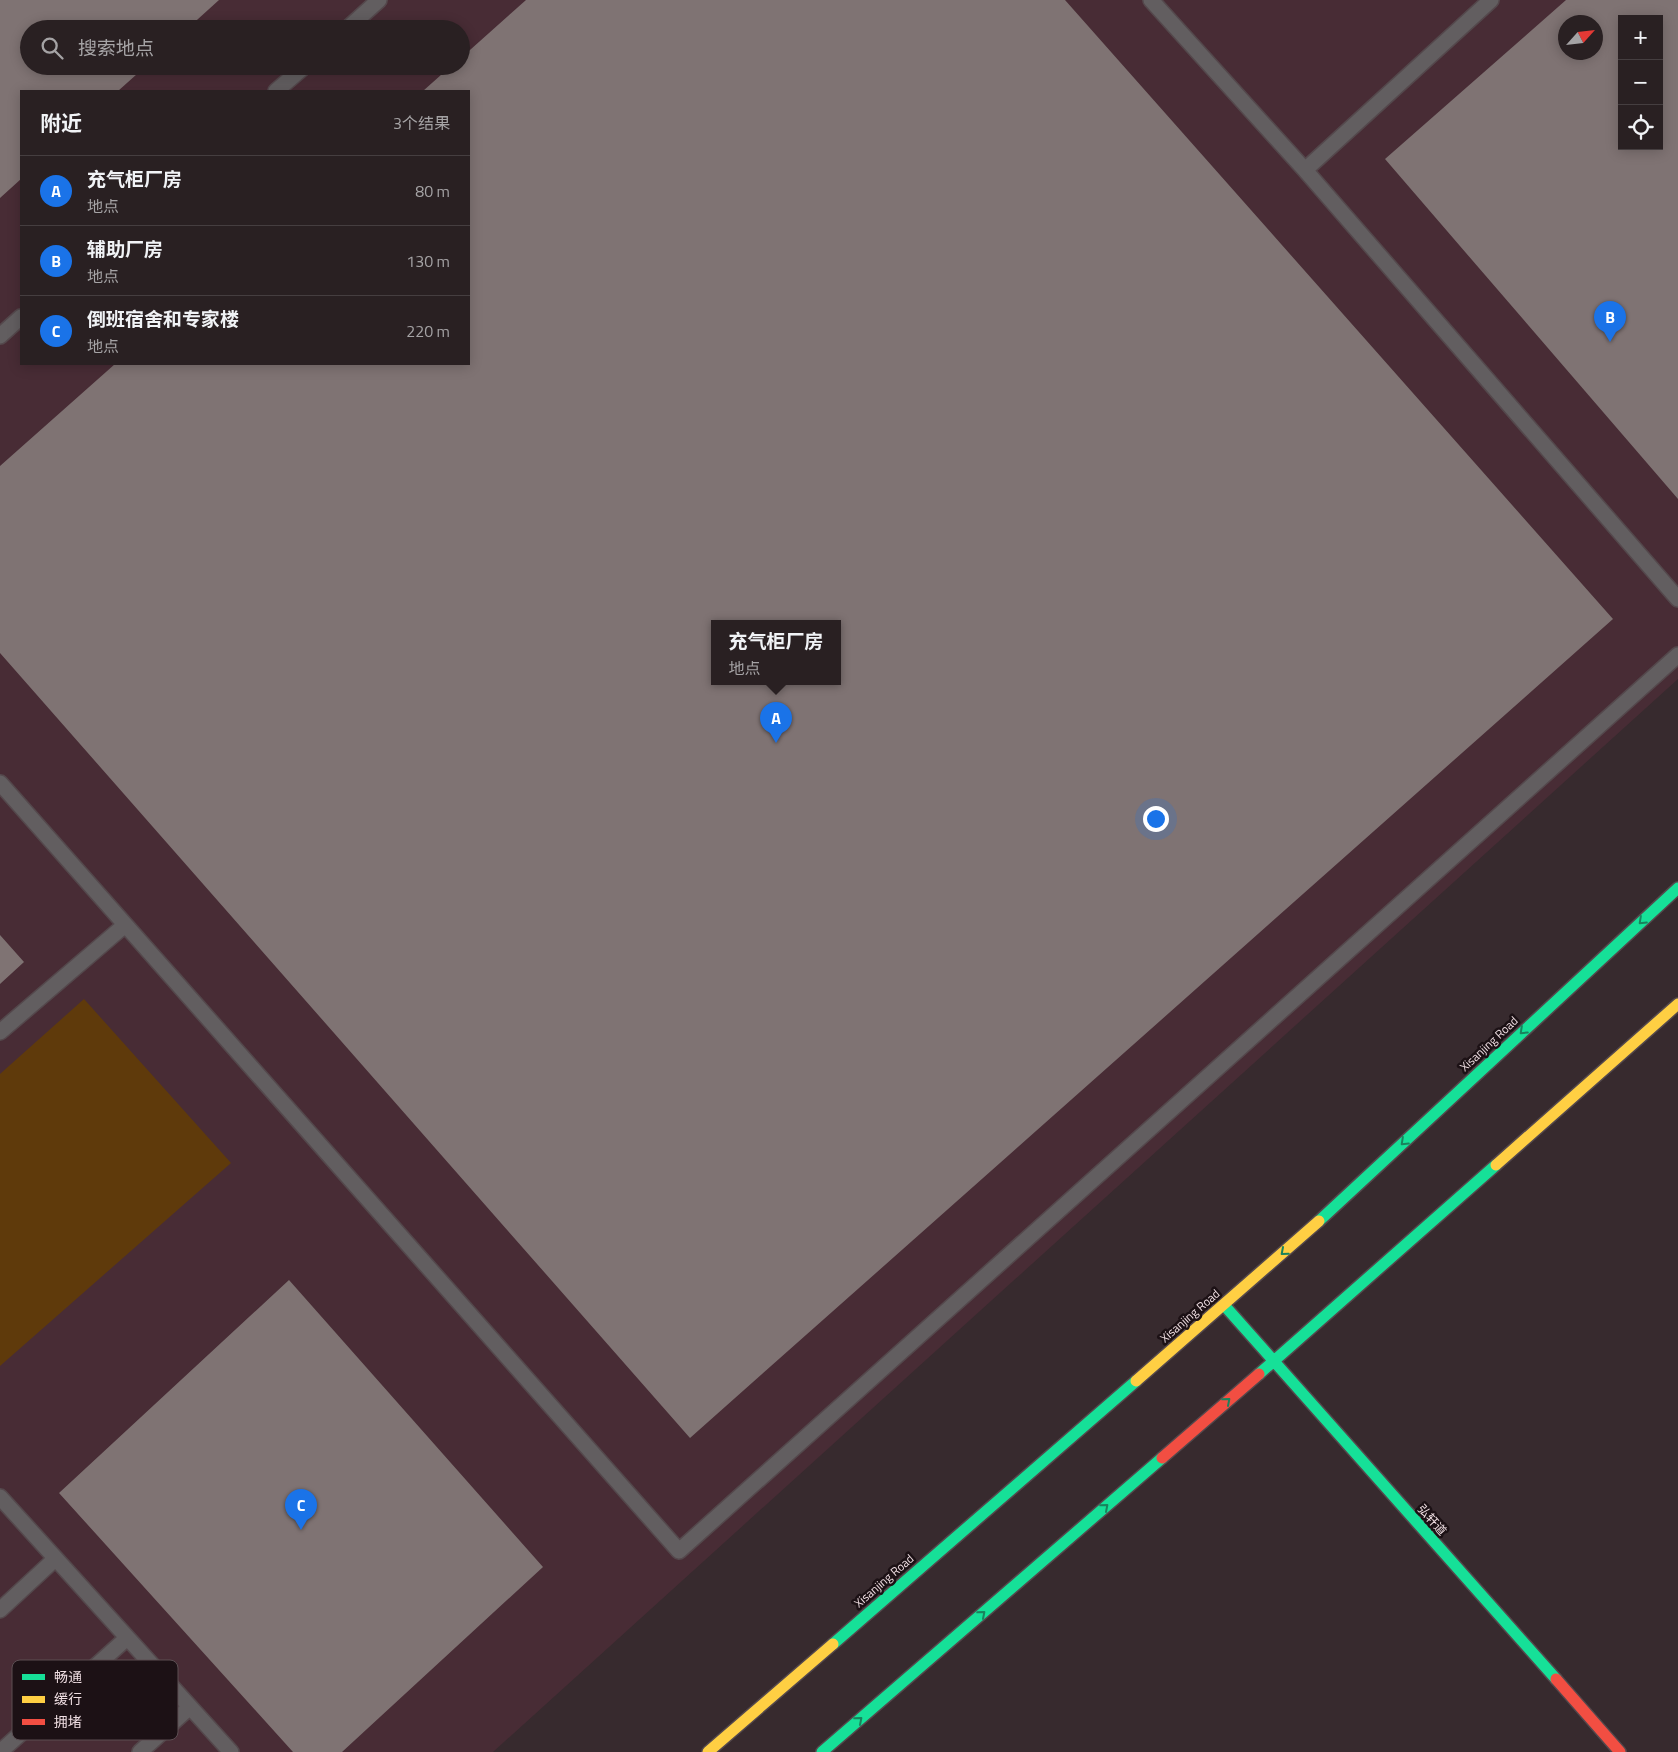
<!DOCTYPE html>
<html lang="zh">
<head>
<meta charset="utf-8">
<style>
  body { margin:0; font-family:"Titillium Web","Noto Sans SC",sans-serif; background:#352d2f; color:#f1f3f6 }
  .controls { position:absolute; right:15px; top:15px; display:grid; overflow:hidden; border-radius:0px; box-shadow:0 2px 12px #0003 }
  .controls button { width:45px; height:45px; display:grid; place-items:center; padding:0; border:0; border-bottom:1px solid #453e40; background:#292022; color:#f1f3f6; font:25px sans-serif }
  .compass { position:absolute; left:1558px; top:15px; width:45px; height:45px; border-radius:50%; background:#292022; box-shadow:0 2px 12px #0003; rotate:63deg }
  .you { position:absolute; left:1155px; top:818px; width:18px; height:18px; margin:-12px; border:4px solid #fff; border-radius:50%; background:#1a73e8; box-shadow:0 0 0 8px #1a73e833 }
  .badge { display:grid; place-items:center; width:32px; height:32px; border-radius:50%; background:#1a73e8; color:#fff; font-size:16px; font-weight:700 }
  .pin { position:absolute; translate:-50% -41px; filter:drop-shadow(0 1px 2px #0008) }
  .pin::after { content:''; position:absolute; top:26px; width:18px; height:15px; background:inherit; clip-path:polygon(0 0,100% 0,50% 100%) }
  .popup { position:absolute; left:711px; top:620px; width:130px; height:65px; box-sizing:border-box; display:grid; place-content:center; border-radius:0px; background:#292022; filter:drop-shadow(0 1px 4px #0005); font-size:16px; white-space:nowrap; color:#a5a3a5 }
  .popup b { font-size:19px; color:#f1f3f6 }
  .popup::after { content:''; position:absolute; left:50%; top:100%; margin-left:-10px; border:10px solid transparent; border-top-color:#292022 }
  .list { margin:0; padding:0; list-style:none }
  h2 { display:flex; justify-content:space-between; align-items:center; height:65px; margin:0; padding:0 20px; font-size:21px }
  h2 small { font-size:16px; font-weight:400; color:#a5a3a5 }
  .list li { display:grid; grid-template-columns:32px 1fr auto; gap:15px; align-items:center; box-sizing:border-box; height:70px; padding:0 20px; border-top:1px solid #453e40 }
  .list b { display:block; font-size:19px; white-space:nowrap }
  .list p { margin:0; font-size:16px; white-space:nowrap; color:#a5a3a5 }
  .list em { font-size:16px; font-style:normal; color:#a5a3a5 }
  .icon { flex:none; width:28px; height:28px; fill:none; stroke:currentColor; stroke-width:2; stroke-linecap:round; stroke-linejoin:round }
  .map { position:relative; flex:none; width:1678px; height:1752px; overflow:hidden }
  .search { position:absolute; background:#292022; box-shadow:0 2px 12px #0003; left:20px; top:20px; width:450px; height:55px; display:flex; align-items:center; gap:12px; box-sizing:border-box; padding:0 18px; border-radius:28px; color:#a5a3a5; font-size:19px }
  .panel { position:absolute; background:#292022; box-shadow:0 2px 12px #0003; left:20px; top:90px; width:450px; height:275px; border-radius:0px }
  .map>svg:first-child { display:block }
  .built { fill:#482c35; fill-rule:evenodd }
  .green { fill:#5f3a0b }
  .building { fill:#7f7373; fill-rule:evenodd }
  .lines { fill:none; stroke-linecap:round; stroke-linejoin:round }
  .lane-casing { stroke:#54484c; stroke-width:18 }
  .fast-casing { stroke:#54484c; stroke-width:14 }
  .slow-casing { stroke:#54484c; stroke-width:14 }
  .jam-casing { stroke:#54484c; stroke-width:14 }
  .lane { stroke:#625e60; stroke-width:15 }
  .fast { stroke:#16e098; stroke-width:11 }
  .slow { stroke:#ffcf43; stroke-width:11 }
  .jam { stroke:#f24e42; stroke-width:11 }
  .oneway { stroke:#19835d }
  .labels { text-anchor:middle; stroke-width:5; stroke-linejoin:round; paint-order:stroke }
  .street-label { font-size:12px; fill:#f0dfe3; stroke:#1c1115 }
  .key { fill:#1c1115; stroke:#5c4f53; stroke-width:1 }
  .key-label { font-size:14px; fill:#f0dfe3 }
</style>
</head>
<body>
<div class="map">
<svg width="1678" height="1752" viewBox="0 0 1678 1752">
  <rect width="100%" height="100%" fill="#372a2e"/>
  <path class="built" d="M0,0H1678V679L493,1752H0ZM1622,19H1659V146H1622ZM1566,22H1596V52H1566ZM29,29H461V66H29ZM21,91H469V364H21ZM715,624H837V682H715Z"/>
  <path class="green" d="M84,999L231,1163L0,1366V1074Z"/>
  <path class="building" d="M0,0H219L187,29H29V66H146L118,91H21V179L0,198Z
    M526,0H1065L1613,619L690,1438L0,653V466L115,364H469V91H423L451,66H461V58ZM715,624H837V682H715Z
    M1566,0H1678V499L1385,159ZM1622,19H1659V146H1622ZM1566,22H1596V52H1566Z
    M0,935L24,962L0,984Z
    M289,1280L543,1567L342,1752H293L59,1493Z"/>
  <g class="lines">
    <defs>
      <path id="lane" d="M1151,0L1305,170L1678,599
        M347,29L379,0
        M276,91L305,66
        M1305,170L1491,0
        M0,336L21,317
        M0,783L679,1551L1678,655
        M0,1032L125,925
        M0,1497L231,1752
        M0,1610L55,1559
        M0,1752L127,1638
        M140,1752L190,1707"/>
      <path id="fast" d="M1319,1221L1678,888
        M1224,1305L1556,1679
        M1259,1374L1496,1165
        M833,1644L1136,1381
        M822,1752L1162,1458"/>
      <path id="slow" d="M1496,1165L1678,1004
        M1136,1381L1319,1221
        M708,1752L833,1644"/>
      <path id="jam" d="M1162,1458L1259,1374
        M1556,1679L1620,1752"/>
    </defs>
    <use href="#lane" class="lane-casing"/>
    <use href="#fast" class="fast-casing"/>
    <use href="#slow" class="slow-casing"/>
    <use href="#jam" class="jam-casing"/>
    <use href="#lane" class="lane"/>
    <use href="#fast" class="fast"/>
    <use href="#slow" class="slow"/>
    <use href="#jam" class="jam"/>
  </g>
  <defs><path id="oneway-chevron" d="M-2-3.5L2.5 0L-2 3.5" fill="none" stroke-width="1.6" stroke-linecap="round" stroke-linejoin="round" transform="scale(1.25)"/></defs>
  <g class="oneway">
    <use href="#oneway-chevron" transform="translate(1642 921) rotate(137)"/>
    <use href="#oneway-chevron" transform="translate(1523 1031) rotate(137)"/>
    <use href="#oneway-chevron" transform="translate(1404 1142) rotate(137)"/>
    <use href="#oneway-chevron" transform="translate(1284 1252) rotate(139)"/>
    <use href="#oneway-chevron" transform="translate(1227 1401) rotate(-41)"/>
    <use href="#oneway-chevron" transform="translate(1105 1507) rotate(-41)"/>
    <use href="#oneway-chevron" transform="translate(982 1614) rotate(-41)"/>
    <use href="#oneway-chevron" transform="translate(859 1720) rotate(-41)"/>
  </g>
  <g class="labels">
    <g class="street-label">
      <text transform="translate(1489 1044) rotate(-43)" y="4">Xisanjing Road</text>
      <text transform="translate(1190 1316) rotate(-41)" y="4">Xisanjing Road</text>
      <text transform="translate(1432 1520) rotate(48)" y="4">弘轩道</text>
      <text transform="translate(884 1581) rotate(-41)" y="4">Xisanjing Road</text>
    </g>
  </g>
  <rect x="12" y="1660" width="166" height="80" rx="8" class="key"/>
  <rect x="22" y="1674" width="23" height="6" fill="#16e098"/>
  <rect x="22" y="1696" width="23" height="7" fill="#ffcf43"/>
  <rect x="22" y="1719" width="23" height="6" fill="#f24e42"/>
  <g class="key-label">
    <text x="54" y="1682">畅通</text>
    <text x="54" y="1704">缓行</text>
    <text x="54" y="1727">拥堵</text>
  </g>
</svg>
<div class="controls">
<button>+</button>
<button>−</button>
<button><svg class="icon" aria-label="locate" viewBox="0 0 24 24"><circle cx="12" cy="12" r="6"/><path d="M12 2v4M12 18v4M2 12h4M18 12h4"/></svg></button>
</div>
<svg class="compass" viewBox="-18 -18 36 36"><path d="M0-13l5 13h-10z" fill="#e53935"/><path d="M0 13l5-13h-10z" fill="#a5a3a5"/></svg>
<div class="you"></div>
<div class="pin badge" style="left:776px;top:743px">A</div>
<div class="popup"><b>充气柜厂房</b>地点</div>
<div class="pin badge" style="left:1610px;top:342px">B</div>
<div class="pin badge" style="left:301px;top:1530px">C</div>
<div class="search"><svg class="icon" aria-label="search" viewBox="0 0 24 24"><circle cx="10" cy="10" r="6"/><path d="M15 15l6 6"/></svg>搜索地点</div>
<section class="panel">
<h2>附近<small>3个结果</small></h2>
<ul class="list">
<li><span class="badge">A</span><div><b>充气柜厂房</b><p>地点</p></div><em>80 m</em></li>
<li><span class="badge">B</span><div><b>辅助厂房</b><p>地点</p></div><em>130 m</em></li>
<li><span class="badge">C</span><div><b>倒班宿舍和专家楼</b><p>地点</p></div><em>220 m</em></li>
</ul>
</section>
</div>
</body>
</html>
